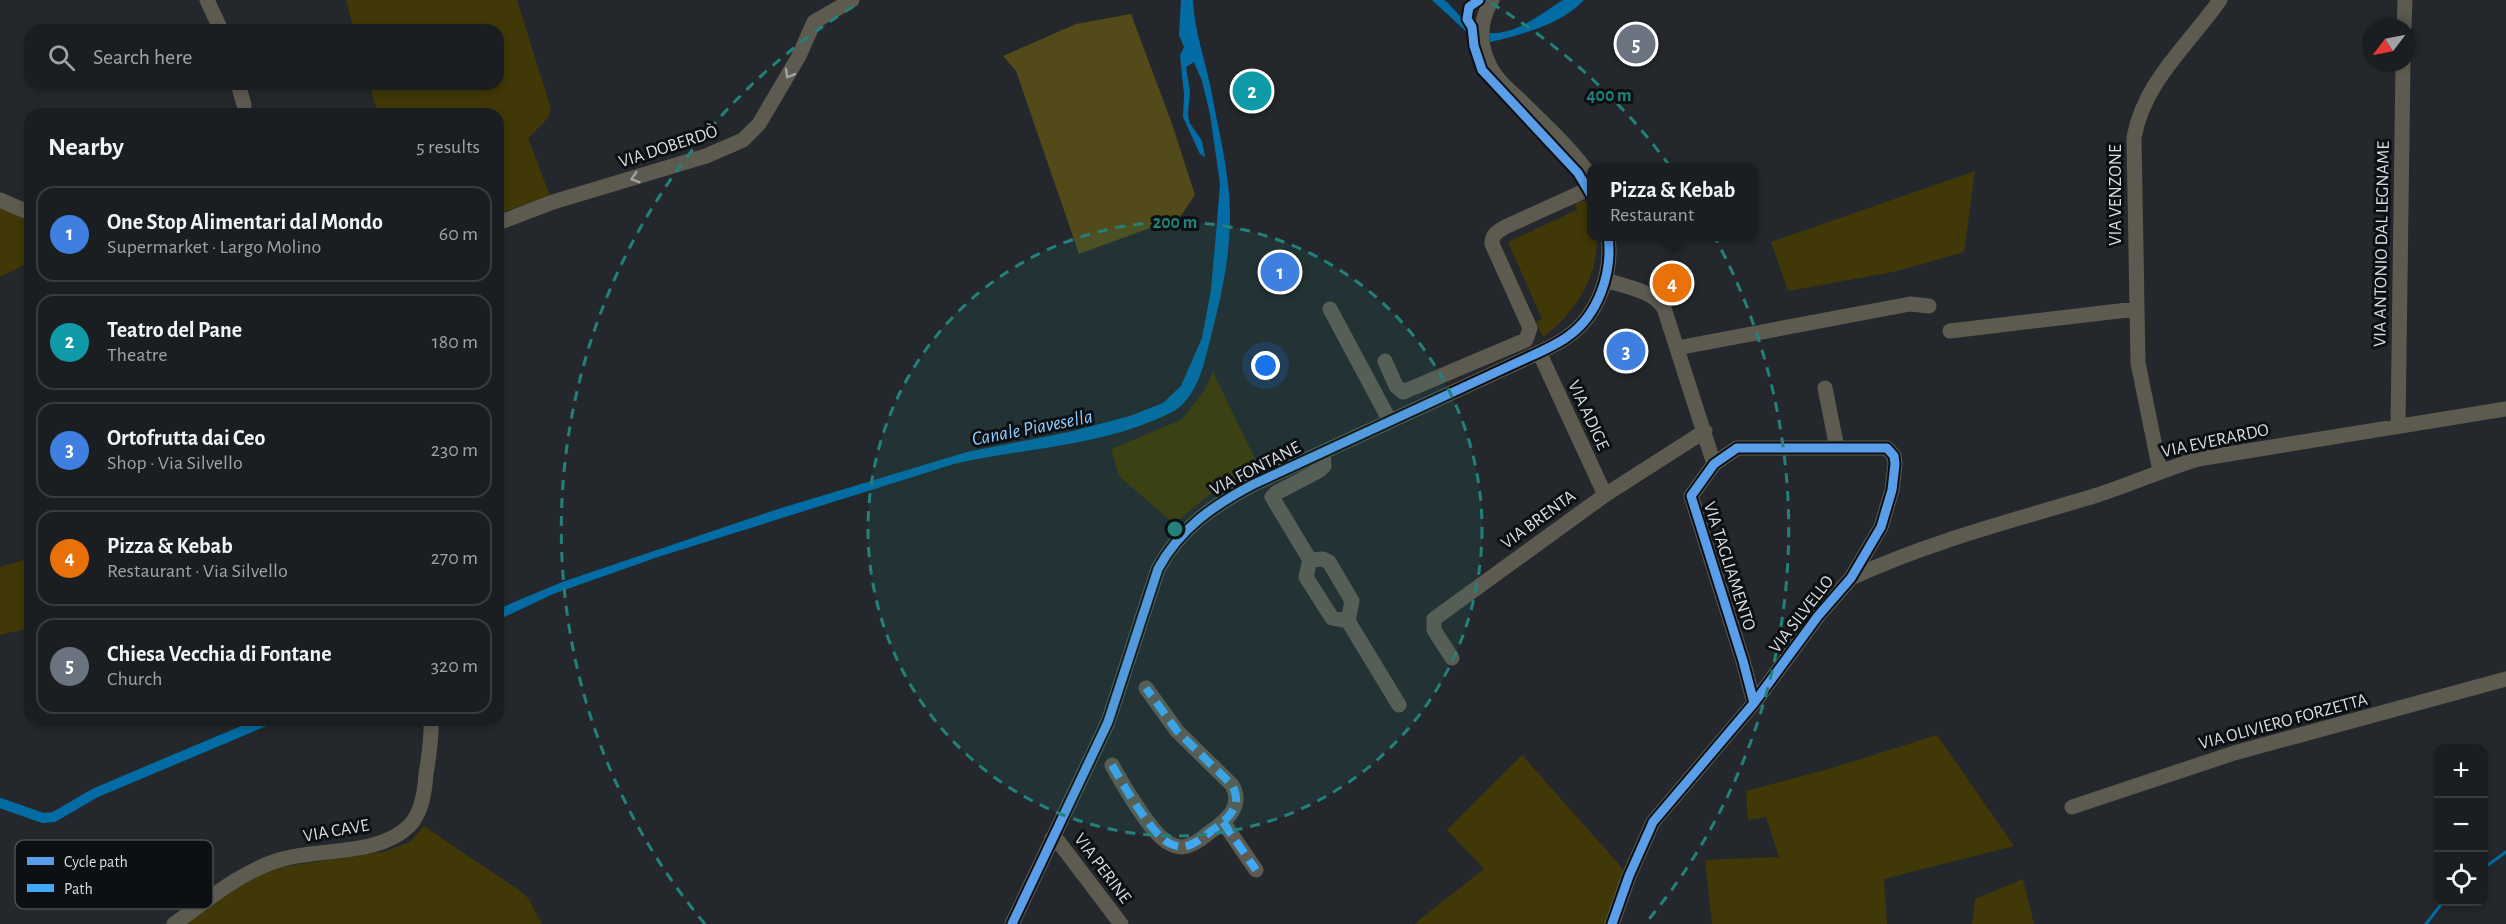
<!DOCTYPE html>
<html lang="en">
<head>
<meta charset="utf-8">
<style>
  body { margin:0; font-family:"Alegreya Sans",sans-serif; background:#24272a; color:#f1f3f6 }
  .controls { position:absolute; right:18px; bottom:18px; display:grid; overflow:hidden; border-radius:12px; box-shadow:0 3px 9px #0003 }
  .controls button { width:54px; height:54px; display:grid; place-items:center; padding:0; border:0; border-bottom:2px solid #393c3f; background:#1b1e21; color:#f1f3f6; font:30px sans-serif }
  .compass { position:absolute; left:2362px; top:18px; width:54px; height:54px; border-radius:50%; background:#1b1e21; box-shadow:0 3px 9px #0003; rotate:238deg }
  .you { position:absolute; left:1266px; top:366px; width:21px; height:21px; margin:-15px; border:4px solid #fff; border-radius:50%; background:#1a73e8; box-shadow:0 0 0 9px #1a73e833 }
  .badge { display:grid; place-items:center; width:39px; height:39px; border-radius:50%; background:#999ea2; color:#fff; font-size:20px; font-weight:700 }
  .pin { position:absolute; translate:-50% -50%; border:3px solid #fff; box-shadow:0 2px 6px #0006 }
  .popup { position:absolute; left:1587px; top:163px; width:171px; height:78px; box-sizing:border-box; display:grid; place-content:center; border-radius:12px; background:#1b1e21; filter:drop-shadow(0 2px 4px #0005); font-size:20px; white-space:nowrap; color:#a0a2a5 }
  .popup b { font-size:22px; color:#f1f3f6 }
  .popup::after { content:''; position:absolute; left:50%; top:100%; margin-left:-12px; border:12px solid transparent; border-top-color:#1b1e21 }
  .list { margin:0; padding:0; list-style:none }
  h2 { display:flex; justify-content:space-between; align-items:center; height:78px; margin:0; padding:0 24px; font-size:26px }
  h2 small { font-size:20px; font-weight:400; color:#a0a2a5 }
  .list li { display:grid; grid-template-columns:39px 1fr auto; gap:18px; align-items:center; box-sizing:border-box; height:96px; margin:0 12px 12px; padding:0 12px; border:2px solid #393c3f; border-radius:18px }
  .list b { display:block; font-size:22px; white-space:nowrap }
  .list p { margin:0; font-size:20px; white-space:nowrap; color:#a0a2a5 }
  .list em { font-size:20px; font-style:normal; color:#a0a2a5 }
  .icon { flex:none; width:33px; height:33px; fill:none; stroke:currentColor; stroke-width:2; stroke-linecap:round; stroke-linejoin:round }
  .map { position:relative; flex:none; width:2506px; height:924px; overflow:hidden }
  .search { position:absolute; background:#1b1e21; box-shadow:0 3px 9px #0003; left:24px; top:24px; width:480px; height:66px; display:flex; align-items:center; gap:15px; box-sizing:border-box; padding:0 21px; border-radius:18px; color:#a0a2a5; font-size:22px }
  .panel { position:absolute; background:#1b1e21; box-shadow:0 3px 9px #0003; left:24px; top:108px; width:480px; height:618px; border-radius:18px }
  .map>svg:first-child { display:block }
  .green { fill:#403806 }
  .forest { fill:#524a18 }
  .water { fill:#036ca4 }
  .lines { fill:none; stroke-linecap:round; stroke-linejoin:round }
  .stream { stroke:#036ca4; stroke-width:3 }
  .canal { stroke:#036ca4; stroke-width:10 }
  .minor { stroke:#5d5b50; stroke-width:15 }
  .quiet { stroke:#3fa9f5; stroke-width:8; stroke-dasharray:15 8; stroke-linecap:butt }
  .cycleway-casing { stroke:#0d1013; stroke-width:13 }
  .cycleway { stroke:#5a9eea; stroke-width:9 }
  .oneway { stroke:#a1a3a0 }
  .ring { fill:none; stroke:#23807a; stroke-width:3; stroke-dasharray:10 8 }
  .labels { text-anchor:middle; stroke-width:6; stroke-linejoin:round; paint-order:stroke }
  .street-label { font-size:18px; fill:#d8dee2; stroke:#0d1013 }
  .water-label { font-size:20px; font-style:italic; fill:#8ecdfe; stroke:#0d1013 }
  .key { fill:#0d1013; stroke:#4a4e51; stroke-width:1.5 }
  .key-label { font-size:16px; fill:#d8dee2 }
  .centre { fill:#23807a; stroke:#0d1013; stroke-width:3 }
  .ring-label { font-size:18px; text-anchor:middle; font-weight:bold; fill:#23807a; stroke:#0d1013; stroke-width:6; stroke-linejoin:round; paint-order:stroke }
</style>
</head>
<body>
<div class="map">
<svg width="2506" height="924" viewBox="0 0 2506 924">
  <rect width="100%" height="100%" fill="#24282c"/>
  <path class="green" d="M346,0H517L551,109L548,118L528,138L550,196L498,214V114H378L369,84H498V30H354Z
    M1975,171L1964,252L1893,272L1788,291L1771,242Z
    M1582,201L1590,202L1591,236L1597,237C1598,278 1575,313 1543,337L1536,322L1542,319L1508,242L1577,210L1575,204Z
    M0,207L30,222V262L0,277Z
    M1213,372L1260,469L1210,494L1174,524L1119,476L1111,449L1181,420L1205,390Z
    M30,558V628L0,635V567Z
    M1937,735L2014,846L1884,879L1887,924H1712L1705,860L1779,857L1766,817L1748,820L1746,791L1832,768Z
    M1522,755L1623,869L1608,924H1414L1484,869L1447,830Z
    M424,826L520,891L528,898L542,924H186L250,879L274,868L383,852L410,842Z
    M2023,879L2034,924H1972L1975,899Z"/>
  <path class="forest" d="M1131,14L1172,124L1195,195L1180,217L1079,254L1016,71L1003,56L1076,24Z"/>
  <path class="water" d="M1181,0H1193C1194,30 1205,59 1211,89C1218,130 1230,173 1230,215C1230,258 1221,298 1210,340C1204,365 1196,401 1170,413C1104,446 1024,448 954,464L658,557L553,594L498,620V609L562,582L778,509L967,452L1069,432L1130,416L1163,403L1181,386L1202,338L1211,290L1217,222L1220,184L1210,114L1202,81L1194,62L1186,67L1190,91L1188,113L1189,122L1202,141L1205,157L1200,154L1183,117L1184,94L1180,56L1184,47L1179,35Z
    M1432,0H1444L1448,3L1470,27V35Z
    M1563,0H1584C1560,25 1523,34 1490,42L1489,33C1516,35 1541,14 1563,0Z"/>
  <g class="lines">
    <path class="stream" d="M2484,868L2506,852
      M2426,924L2443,902"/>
    <path class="canal" d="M0,803L43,818L54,817L95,793L268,720"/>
    <path class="minor" d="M207,0L221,30
      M1492,0C1480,20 1478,40 1488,62C1494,78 1509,90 1521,101C1545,125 1572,149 1591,177
      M2404,27L2405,0
      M238,84L244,105
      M0,200L30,213
      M498,223L553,202L706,156L743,140L759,124L799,56L814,22L852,0
      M1605,280C1624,286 1652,290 1664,308L1714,464
      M1330,309L1390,421
      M1950,331L2136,309
      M1677,348L1910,304L1929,306
      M1539,352L1605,495
      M1385,361L1396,386L1403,392L1526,340L1530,328L1492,244C1492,234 1497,232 1505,227L1591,188
      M1825,388L1837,448
      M2398,426L2403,63
      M2160,471L2138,363L2134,138C2143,83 2189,44 2220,0
      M1323,559L1329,562L1352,601L1348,621L1332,618L1306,577L1310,560Z
      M1310,560L1272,497L1276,493L1320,470L1324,466L1323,452
      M1851,578C1928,542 2012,521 2094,496C2129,485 2162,470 2198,459L2506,409
      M1348,621L1399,705
      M1452,658L1434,630V619L1605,495L1705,431
      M1112,765C1122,783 1152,835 1169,843C1172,845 1179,847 1182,847C1191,846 1200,840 1206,835C1224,822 1245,808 1232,785L1177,731L1146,688
      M2072,807L2234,753L2506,679
      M1223,822L1256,870
      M1052,838L1058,841L1121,924
      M174,924C207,901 240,872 279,860C318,848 379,856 409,826C422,813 425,791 426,774C429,756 432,738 431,720
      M1012,924L1108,722L1158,569C1180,528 1214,505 1254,484L1529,357C1542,351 1556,345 1567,337C1598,316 1613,273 1608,236
      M1612,924L1629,876L1653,822L1754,703L1818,616L1851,578L1881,527L1892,490L1895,464L1894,456L1887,448H1737L1714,464L1691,496L1743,661L1754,703"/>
    <path class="quiet" d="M1112,765C1122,783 1152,835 1169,843C1172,845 1179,847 1182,847C1191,846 1200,840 1206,835C1224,822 1245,808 1232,785L1177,731L1146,688
      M1223,822L1256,870"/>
    <defs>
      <path id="cycleway" d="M1479,0L1469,7L1467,19L1472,27L1474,46L1482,70L1578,173L1591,195
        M1012,924L1108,722L1158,569C1180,528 1214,505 1254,484L1529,357C1542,351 1556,345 1567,337C1598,316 1613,273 1608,236
        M1612,924L1629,876L1653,822L1754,703L1818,616L1851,578L1881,527L1892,490L1895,464L1894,456L1887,448H1737L1714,464L1691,496L1743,661L1754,703"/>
    </defs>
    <use href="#cycleway" class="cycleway-casing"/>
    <use href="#cycleway" class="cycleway"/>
  </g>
  <defs><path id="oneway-chevron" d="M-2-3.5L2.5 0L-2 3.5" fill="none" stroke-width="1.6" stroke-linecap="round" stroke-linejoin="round" transform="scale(1.5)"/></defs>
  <g class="oneway">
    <use href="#oneway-chevron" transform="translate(789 74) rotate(120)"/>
    <use href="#oneway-chevron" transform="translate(635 178) rotate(164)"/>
  </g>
  <circle cx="1175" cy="529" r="307" fill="#23807a" fill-opacity=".12"/>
  <g class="ring">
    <circle cx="1175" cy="529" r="307"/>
    <path d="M705 924A614 614 0 0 1 859 3M1491 3A614 614 0 0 1 1645 924"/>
  </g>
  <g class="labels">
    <g class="street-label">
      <text transform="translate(668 146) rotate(-18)" y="6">VIA DOBERDÒ</text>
      <text transform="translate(2115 195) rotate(-90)" y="6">VIA VENZONE</text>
      <text transform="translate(2381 244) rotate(-89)" y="6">VIA ANTONIO DAL LEGNAME</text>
      <text transform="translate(1589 415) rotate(65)" y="6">VIA ADIGE</text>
      <text transform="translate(2215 440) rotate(-12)" y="6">VIA EVERARDO</text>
      <text transform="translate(1255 468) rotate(-27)" y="6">VIA FONTANE</text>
      <text transform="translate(1538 519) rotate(-36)" y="6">VIA BRENTA</text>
      <text transform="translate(1730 566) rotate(72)" y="6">VIA TAGLIAMENTO</text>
      <text transform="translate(1801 614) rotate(-52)" y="6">VIA SILVELLO</text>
      <text transform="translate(2283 721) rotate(-15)" y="6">VIA OLIVIERO FORZETTA</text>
      <text transform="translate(336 830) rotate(-10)" y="6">VIA CAVE</text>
      <text transform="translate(1103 868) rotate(53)" y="6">VIA PERINE</text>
    </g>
    <g class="water-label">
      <text transform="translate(1032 427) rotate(-11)" y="7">Canale Piavesella</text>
    </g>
  </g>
  <rect x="15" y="840" width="198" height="69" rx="9" class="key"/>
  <rect x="27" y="857" width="27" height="8" fill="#5a9eea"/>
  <rect x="27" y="884" width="27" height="8" fill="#3fa9f5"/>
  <g class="key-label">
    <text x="64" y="867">Cycle path</text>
    <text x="64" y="894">Path</text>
  </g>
  <circle cx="1175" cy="529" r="9" class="centre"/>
  <g class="ring-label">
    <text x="1609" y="101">400 m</text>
    <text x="1175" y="228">200 m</text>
  </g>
</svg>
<div class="controls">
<button>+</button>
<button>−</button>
<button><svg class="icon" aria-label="locate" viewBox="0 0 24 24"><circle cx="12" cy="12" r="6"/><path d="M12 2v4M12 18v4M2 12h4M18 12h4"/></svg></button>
</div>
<svg class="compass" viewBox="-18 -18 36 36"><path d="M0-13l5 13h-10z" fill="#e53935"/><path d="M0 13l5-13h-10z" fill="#a0a2a5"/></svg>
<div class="you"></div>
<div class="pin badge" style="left:1280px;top:272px;background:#3f7fe0">1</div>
<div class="pin badge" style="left:1252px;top:91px;background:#0f9aa8">2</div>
<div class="pin badge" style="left:1626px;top:351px;background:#3f7fe0">3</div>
<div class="pin badge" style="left:1672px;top:283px;background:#e8710a">4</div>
<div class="popup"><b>Pizza &amp; Kebab</b>Restaurant</div>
<div class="pin badge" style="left:1636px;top:44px;background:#6b7280">5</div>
<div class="search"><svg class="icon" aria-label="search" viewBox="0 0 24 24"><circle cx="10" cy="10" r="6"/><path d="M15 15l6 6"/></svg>Search here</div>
<section class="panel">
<h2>Nearby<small>5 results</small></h2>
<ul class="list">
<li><span class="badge" style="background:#3f7fe0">1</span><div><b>One Stop Alimentari dal Mondo</b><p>Supermarket · Largo Molino</p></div><em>60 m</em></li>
<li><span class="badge" style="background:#0f9aa8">2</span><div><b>Teatro del Pane</b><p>Theatre</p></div><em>180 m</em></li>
<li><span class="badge" style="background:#3f7fe0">3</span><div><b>Ortofrutta dai Ceo</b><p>Shop · Via Silvello</p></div><em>230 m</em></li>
<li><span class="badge" style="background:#e8710a">4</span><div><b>Pizza &amp; Kebab</b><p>Restaurant · Via Silvello</p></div><em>270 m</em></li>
<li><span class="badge" style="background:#6b7280">5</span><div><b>Chiesa Vecchia di Fontane</b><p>Church</p></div><em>320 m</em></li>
</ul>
</section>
</div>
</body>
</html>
